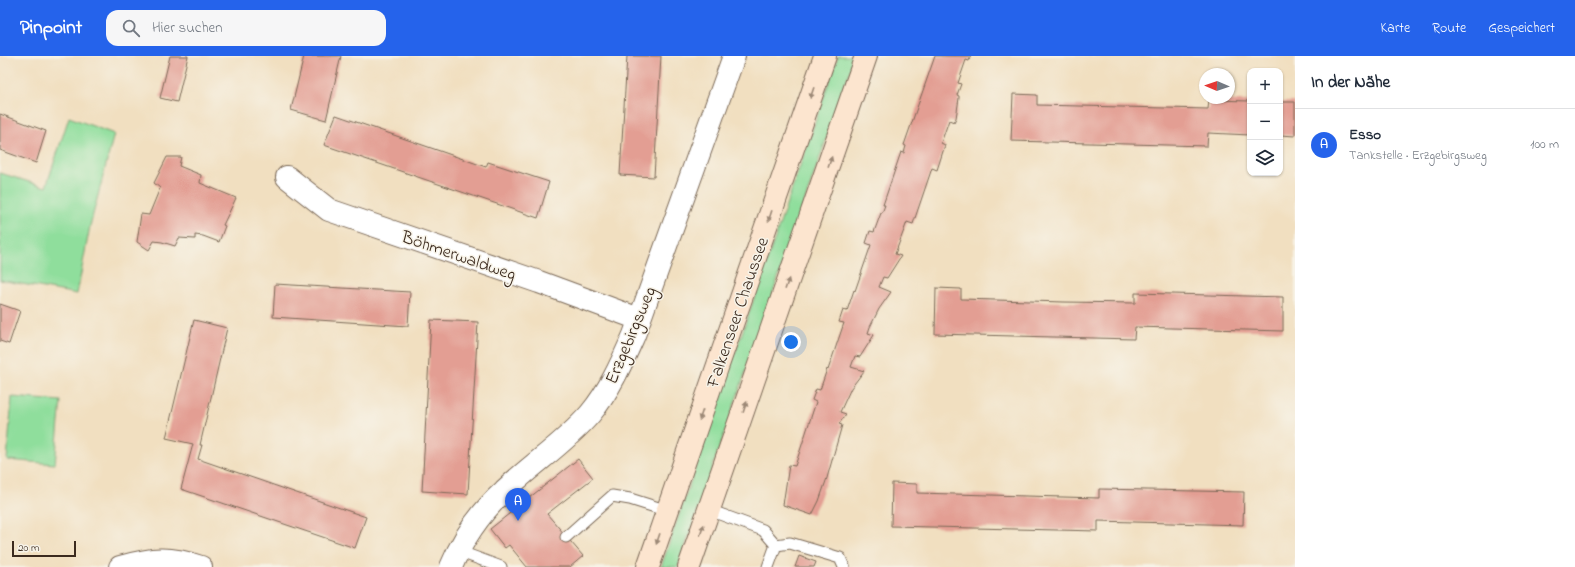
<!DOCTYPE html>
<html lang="de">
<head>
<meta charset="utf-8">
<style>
  body { margin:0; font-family:"Indie Flower",sans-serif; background:#f6f6f7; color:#1f2937 }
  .controls { position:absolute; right:12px; top:12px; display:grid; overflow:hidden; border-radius:8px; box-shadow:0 1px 3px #0004 }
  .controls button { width:36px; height:36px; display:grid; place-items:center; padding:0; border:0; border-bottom:1px solid #e0e1e3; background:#fff; color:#1f2937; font:20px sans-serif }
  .compass { position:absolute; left:1199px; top:12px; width:36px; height:36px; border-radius:50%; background:#fff; box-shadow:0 1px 3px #0004; rotate:272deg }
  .scale { position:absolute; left:12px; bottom:10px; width:64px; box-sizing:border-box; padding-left:4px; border:2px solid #3b2a1e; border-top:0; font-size:11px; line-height:14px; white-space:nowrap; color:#3b2a1e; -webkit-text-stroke:3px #f7f3e8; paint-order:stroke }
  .you { position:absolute; left:791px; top:286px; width:14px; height:14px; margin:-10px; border:3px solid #fff; border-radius:50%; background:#1a73e8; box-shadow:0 0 0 6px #1a73e833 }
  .badge { display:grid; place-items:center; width:26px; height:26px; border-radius:50%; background:#2563eb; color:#fff; font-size:13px; font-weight:700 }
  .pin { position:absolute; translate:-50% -33px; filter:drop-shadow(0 1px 2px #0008) }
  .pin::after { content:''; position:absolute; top:21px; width:14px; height:12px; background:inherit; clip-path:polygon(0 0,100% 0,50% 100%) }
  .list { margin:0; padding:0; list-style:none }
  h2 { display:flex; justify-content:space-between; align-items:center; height:52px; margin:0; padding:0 16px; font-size:17px }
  h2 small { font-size:13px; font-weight:400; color:#747a83 }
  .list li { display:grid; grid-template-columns:26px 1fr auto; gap:12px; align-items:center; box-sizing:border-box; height:72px; padding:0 16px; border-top:1px solid #e0e1e3 }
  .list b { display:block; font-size:15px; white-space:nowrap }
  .list p { margin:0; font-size:13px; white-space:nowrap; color:#747a83 }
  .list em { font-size:13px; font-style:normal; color:#747a83 }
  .icon { flex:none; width:22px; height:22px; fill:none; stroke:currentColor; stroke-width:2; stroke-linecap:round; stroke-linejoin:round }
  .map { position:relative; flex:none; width:1295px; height:511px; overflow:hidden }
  header { display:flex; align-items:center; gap:24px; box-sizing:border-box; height:56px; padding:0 20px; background:#2563eb; color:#fff }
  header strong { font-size:19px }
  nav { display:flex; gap:22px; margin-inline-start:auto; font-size:14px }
  .search { width:280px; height:36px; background:#f6f6f7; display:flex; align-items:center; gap:10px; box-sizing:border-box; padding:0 14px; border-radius:12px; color:#747a83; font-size:15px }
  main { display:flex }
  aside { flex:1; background:#fff }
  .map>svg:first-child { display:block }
  .green { fill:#8fde9c; stroke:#65845d }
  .building { fill:#e39e93 }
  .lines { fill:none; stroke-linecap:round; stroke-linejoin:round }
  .lane-casing { stroke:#7b6957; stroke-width:13 }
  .street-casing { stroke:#7b6957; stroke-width:24 }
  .secondary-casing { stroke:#7b6957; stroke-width:24 }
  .lane { stroke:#fff; stroke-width:11 }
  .street { stroke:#fff; stroke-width:22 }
  .secondary { stroke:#fce5cf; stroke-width:22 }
  .oneway { fill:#9c8876 }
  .labels { text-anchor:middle; stroke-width:3; stroke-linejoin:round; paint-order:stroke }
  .street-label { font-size:18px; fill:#3b2a1e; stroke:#f7f3e8 }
</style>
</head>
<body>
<header>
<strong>Pinpoint</strong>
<div class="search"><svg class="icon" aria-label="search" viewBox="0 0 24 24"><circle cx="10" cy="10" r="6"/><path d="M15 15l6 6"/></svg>Hier suchen</div>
<nav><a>Karte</a><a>Route</a><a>Gespeichert</a></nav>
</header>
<main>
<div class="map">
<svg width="1295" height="511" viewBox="0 0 1295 511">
  <rect width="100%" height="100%" fill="#f7f3e8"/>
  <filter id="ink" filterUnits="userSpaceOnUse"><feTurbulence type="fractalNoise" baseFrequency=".025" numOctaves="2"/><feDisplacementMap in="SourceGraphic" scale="8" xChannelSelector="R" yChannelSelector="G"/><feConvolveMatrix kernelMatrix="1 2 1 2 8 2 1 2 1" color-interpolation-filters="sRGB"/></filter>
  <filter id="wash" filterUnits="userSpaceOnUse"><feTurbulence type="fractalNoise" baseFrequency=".012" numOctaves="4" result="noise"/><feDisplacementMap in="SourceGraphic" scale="16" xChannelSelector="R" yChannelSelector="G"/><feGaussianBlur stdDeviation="0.9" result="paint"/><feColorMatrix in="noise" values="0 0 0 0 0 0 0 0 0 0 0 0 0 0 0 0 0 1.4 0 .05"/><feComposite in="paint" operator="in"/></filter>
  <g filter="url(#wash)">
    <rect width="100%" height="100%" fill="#f1dfc0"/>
    <path class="green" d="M838,0H855L678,511H661Z
      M69,61L114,78L90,170L77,238L0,224V117L46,131Z
      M12,341L61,345L55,408L7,404Z"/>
    <g id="blocks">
      <path class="building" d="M170,0H188L177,46L160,42Z
        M304,0H341L326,64L291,54Z
        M627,0H661L654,121L620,119Z
        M935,0H971L969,5L966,4L958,27L961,28L957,39L959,40V42L956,62L954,66L949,64L941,87L945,89L937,114L932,112L913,168L907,166L895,198L901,200L887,222L883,221L879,231L891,236L879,253L870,271L868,277L874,279L860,301L855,300L851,311L864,315L851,332L840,356L846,358L839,368L842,369L827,422L819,445L812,459L783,449L789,409L795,410L816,346L812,344L816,333L820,334L827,313L828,314L844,267L839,266L843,254L847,255L854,234L855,235L871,189L866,187L870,175L874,176L881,157H882L885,149H883L901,96L904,97L906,90L904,89Z
        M1013,38L1037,39V49L1208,53L1209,44L1250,45V79L1208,77L1207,90L1011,85Z
        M1280,46H1295V80L1280,79Z
        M0,58L46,75L36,107L0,94Z
        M336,59L486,111L488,106L549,126L538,162L324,89Z
        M167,101H181L179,110L201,119L200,127L236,142L223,169L225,170L219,186L203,180L195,179V183L179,182L175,190L162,186L154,185L149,194L137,186L141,158L149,159L160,132L154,127Z
        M275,228L410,236L408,270L273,261Z
        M936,232L961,233V243L1064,246L1135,247V237L1283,241V275L1135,271L1134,283L935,278Z
        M0,248L20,255L9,288L0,285Z
        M194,264L227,272L200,389H202L198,403L366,461L355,492L181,433L193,388L166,382Z
        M431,264L478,266L468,438L422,435Z
        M578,403L593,422L547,458L583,500L570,511H527L509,489L505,492L490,473Z
        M892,427L917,428V437L1099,442V433L1244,436L1243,469L1098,465V475L891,470Z
        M799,500L816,506L814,511H795Z"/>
    </g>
  </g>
  <g filter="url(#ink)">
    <use href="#blocks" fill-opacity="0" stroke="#7b6957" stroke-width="1"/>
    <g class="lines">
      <defs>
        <path id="lane" d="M709,454L763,474L776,489
          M566,481L612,440L630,443L668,455
          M458,495L501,511
          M768,511L776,489L790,487L840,502L844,511"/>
        <path id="street" d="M287,121L329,154L539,226L639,263
          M120,511C152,502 169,500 201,511
          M451,511C463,482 481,456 504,435C532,408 565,387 590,358C610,334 622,306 634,279L734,0"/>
        <path id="secondary" d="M648,511L825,0
          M689,511L866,0"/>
      </defs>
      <use href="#lane" class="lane-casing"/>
      <use href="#street" class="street-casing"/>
      <use href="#secondary" class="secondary-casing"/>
      <use href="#lane" class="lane"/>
      <use href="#street" class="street"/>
      <use href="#secondary" class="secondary"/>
    </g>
    <defs><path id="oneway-solid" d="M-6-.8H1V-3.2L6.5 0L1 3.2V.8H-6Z"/></defs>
    <g class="oneway">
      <use href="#oneway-solid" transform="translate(812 37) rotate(109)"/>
      <use href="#oneway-solid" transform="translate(830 106) rotate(-71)"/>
      <use href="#oneway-solid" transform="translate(770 160) rotate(109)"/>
      <use href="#oneway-solid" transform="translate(787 228) rotate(-71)"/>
      <use href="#oneway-solid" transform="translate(745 351) rotate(-71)"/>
      <use href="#oneway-solid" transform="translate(701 359) rotate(109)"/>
      <use href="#oneway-solid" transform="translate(702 474) rotate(-71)"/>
      <use href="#oneway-solid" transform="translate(658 483) rotate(109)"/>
    </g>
  </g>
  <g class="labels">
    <g class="street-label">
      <text transform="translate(459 199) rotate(19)" y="6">Böhmerwaldweg</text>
      <text transform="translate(737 256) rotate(-71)" y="6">Falkenseer Chaussee</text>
      <text transform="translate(630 279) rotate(-67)" y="6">Erzgebirgsweg</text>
    </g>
  </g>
</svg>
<div class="controls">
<button>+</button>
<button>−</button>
<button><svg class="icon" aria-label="layers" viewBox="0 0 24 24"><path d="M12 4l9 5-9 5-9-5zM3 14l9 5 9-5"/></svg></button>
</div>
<svg class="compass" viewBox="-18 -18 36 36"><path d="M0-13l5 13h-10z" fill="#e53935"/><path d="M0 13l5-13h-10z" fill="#747a83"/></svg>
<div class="scale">20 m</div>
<div class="you"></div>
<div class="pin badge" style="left:518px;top:465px">A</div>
</div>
<aside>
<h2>In der Nähe<small></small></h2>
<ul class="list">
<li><span class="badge">A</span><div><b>Esso</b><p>Tankstelle · Erzgebirgsweg</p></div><em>100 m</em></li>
</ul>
</aside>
</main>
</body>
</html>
